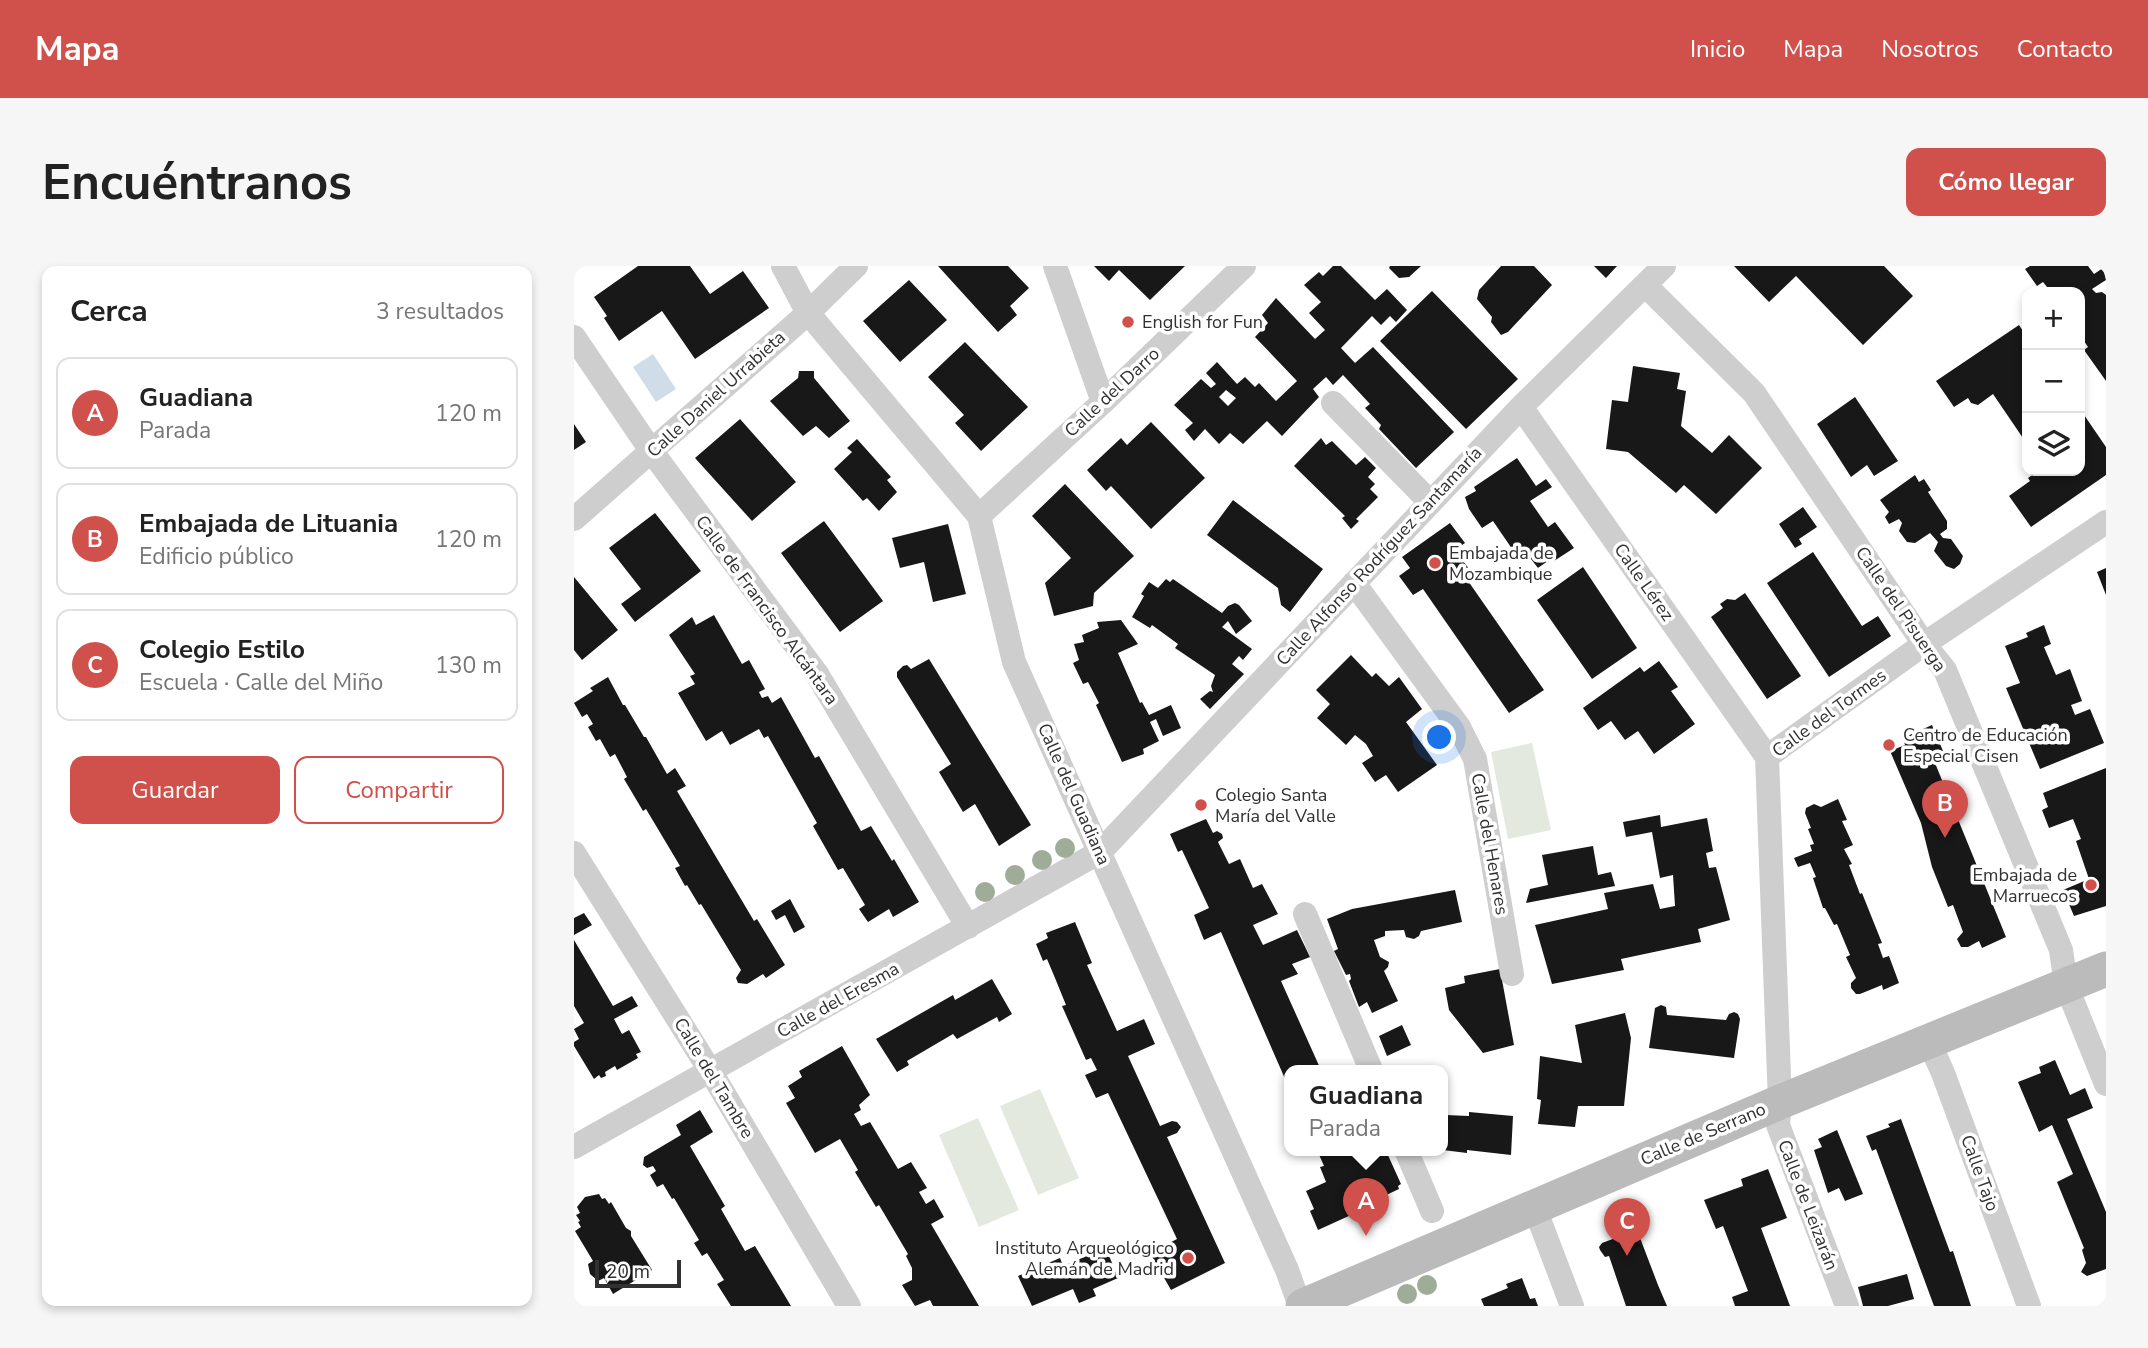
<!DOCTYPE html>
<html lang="es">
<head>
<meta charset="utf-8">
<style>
  body { margin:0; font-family:"Nunito Sans",sans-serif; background:#f6f6f6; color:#222 }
  .controls { position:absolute; right:21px; top:21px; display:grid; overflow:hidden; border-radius:14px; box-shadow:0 4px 10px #0003 }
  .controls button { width:63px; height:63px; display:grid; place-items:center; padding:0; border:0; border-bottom:2px solid #e0e0e0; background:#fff; color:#222; font:35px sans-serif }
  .scale { position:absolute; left:21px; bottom:18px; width:86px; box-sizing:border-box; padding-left:7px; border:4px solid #313131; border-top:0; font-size:19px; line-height:24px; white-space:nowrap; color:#313131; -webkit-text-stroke:5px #fff; paint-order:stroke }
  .you { position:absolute; left:866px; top:472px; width:24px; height:24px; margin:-18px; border:5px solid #fff; border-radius:50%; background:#1a73e8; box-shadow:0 0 0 10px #1a73e833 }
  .badge { display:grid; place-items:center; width:46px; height:46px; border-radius:50%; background:#d0514b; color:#fff; font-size:23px; font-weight:700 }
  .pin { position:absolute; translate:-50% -58px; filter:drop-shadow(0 2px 4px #0008) }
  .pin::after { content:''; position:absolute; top:37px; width:24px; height:21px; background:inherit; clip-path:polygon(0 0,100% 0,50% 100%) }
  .popup { position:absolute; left:710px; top:799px; width:164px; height:91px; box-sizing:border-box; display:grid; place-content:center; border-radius:14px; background:#fff; filter:drop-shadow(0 2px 5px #0005); font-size:23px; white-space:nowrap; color:#767676 }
  .popup b { font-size:26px; color:#222 }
  .popup::after { content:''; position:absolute; left:50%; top:100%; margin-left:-14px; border:14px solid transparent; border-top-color:#fff }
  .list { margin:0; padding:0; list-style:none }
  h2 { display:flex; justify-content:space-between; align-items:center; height:91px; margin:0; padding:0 28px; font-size:30px }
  h2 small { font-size:23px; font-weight:400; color:#767676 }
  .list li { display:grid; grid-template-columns:46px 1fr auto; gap:21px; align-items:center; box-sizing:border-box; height:112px; margin:0 14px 14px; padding:0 14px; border:2px solid #e0e0e0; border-radius:14px }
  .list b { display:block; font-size:26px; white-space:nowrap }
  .list p { margin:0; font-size:23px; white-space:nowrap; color:#767676 }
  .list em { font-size:23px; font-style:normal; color:#767676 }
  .actions { display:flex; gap:14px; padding:21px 28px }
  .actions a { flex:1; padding:16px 0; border:2px solid #d0514b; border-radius:14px; text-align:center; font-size:24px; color:#d0514b }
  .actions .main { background:#d0514b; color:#fff }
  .icon { flex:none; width:38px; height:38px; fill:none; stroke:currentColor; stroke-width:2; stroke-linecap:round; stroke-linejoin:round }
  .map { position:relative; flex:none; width:1532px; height:1040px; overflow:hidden; border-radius:14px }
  header { display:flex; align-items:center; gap:42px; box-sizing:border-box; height:98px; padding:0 35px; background:#d0514b; color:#fff }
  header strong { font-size:33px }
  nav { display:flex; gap:38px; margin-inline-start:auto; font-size:24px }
  .intro { display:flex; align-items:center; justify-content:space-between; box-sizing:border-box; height:168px; padding:0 42px }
  h1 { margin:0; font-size:49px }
  .button { padding:18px 32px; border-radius:14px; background:#d0514b; color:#fff; font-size:24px; font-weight:700 }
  main { display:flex; gap:42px; padding:0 42px }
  aside { flex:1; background:#fff; border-radius:14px; box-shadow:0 4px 10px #0003 }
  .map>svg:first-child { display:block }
  .green { fill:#e3e9de }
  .water { fill:#d0dde9 }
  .building { fill:#181818; fill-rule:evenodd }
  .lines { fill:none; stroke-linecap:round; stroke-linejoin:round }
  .street { stroke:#cecece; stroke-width:24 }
  .secondary { stroke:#bbb; stroke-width:35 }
  .tree { fill:#9fac98 }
  .poi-dot { fill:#d0514b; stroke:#fff; stroke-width:2.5 }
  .labels { text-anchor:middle; stroke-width:7; stroke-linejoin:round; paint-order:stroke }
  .poi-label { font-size:18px; fill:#313131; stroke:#fff; text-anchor:start }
  .street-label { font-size:18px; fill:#313131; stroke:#fff }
</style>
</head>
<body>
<header>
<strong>Mapa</strong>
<nav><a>Inicio</a><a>Mapa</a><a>Nosotros</a><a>Contacto</a></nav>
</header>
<div class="intro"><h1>Encuéntranos</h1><a class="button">Cómo llegar</a></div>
<main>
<aside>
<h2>Cerca<small>3 resultados</small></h2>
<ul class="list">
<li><span class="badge">A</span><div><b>Guadiana</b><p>Parada</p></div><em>120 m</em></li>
<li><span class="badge">B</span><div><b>Embajada de Lituania</b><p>Edificio público</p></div><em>120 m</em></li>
<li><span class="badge">C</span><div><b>Colegio Estilo</b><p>Escuela · Calle del Miño</p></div><em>130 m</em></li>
</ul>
<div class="actions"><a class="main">Guardar</a><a>Compartir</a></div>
</aside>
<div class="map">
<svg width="1532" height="1040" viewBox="0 0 1532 1040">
  <rect width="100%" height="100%" fill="#fff"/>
  <path class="green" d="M958,477L977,564L934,573L917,486Z
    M466,823L505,912L464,929L426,840Z
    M404,852L445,944L405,961L365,869Z"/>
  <path class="water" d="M79,88L102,123L82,136L59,101Z"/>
  <path class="building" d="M64,0H116L136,28L169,5L195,42L121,93L88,45L45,75L30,52L33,50L20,31Z
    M364,0H434L455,22L436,40L443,49L424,66Z
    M520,0H611L576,34L545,4L535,15Z
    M759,0H767L801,34L813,23L833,44L822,56L816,50L807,59L798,50L767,82L781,97L799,81L880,166L842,202L805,163L807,159L791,142L796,138L769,109L759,119L752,111L739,123L745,131L708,170L693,155L669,178L656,167L645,178L631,163L620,175L611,164L619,157L600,139L627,113L637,122L642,118L632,107L643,96L663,118L671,111L681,121L685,117L702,135L723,115L681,71L694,57L688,49L702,32L741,73L751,64L735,47L747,36L730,19L745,6L749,10ZM652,124L662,132L654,140L645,131Z
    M816,0H847L835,11L825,12L815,2Z
    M927,0H960L978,19L934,66L927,69L917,56L918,51L903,33L905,24Z
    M1020,0H1043L1032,12Z
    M1160,0H1310L1339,30L1289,79L1222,10L1195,36Z
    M1456,0H1514L1520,8L1529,2L1532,14L1518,23L1522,27L1528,26L1532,29V115L1510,84L1514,81L1506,69V26H1477L1469,16L1463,20L1451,3Z
    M335,14L373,54L326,96L289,55Z
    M858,25L944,113L892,163L806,75Z
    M1445,59L1453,71V178L1419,128L1404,139L1397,137L1394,132L1380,141L1362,115Z
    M391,76L454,141L407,185L381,157L390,149L354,111Z
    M1059,100L1106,107L1103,123L1112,125L1107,160L1138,187L1155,169L1188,202L1142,248L1110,219L1102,227L1054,186L1032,183L1038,134L1054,136Z
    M225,105H240V112L276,155L255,172L242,160L229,170L196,135L224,112Z
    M1281,131L1324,195L1300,210L1293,199L1277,211L1243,158Z
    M1506,143L1532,181V209L1457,261L1435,230L1456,215L1454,212L1464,205H1506Z
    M166,153L222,216L178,255L121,192Z
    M577,156L631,212L577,263L537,220L532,225L513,204L547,172L553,179Z
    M0,158L12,176L0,184Z
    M747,172L752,179L758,175L782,199L791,191L802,202L794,211L801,218L796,223L804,231L782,253L785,255L777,263L768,252L771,250L720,200Z
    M283,173L317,211L313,214L323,226L305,245L293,232L289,235L260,203L278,186L273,182Z
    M943,192L962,220L972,213L978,221L956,235L974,261L981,256L1000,282L980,295L978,292L964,302L953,288L945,293L919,255L908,262L895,243L891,231L902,225L900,221Z
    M1341,209L1345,216L1350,213L1357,224L1354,226L1373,255V263L1366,268L1369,272L1377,273L1389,290L1386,298L1380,303L1372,300L1360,285L1364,276L1356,267L1341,277L1333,276L1325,265L1328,257L1325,253L1315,258L1311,251L1315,246L1306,234Z
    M491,218L560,290L520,327L519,340L480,350L471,317L497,292L458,250Z
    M659,234L749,303L716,346L707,339L704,322L633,269Z
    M1229,241L1243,261L1225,273L1228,278L1221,282L1205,258Z
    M81,247L127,305L61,356L47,338L67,323L35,282Z
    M250,255L309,335L266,366L207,287Z
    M876,257L891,277L881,284L898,307L892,312L970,424L935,447L849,323L839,329L825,310L836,302L828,291Z
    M374,258L392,328L359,336L350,296L326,302L318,272Z
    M1239,286L1288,360L1304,350L1317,370L1255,411L1193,317Z
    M1009,301L1063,382L1018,413L963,334Z
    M1532,302V329L1523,306Z
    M0,311L44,364L8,394L0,384Z
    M592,313L596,316L599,313L648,347L654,340L661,337L665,339L678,355L662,368L654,355L648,361L678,383L669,394L665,390L658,398L670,408L636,443L626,433L636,425L639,426L637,420L641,409L601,382L604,378L578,359L576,362L558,351L570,330L567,328L575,316L584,322Z
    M1171,327L1227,410L1193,433L1137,351L1149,342L1146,338L1153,333L1161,334Z
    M140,349L168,398L175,394L191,423L185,426L188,432L194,430L198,437L207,431L241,492L245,490L287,565L297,560L318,595L320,593L345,636L319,651L315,643L294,656L285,643L291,639L269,602L264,604L239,560L243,557L194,470L190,472L185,463L156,479L148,465L132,475L104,427L121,418L116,410L121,408L95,369L118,351L122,359Z
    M547,354L564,378L544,387L566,437L568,436L575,449L597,439L607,462L589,470L582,453L576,456L585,475L569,483L570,488L548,496L522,439L525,437L514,416L509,418L499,397L505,394L500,378L510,376L508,369L525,362L523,356Z
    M1470,359L1477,378L1470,381L1482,409L1496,403L1508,435L1497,439L1501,449L1516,443L1530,477L1466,503L1432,422L1446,417L1431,380L1454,371L1452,367Z
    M777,389L798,411L802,407L815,420L825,411L848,443L832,456L863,499L824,526L812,509L801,516L788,497L799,490L792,478L781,469L772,479L743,452L756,438L742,424Z
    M355,393L457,559L425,580L401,538L389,546L365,506L377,498L323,411V406L329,400L333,399L337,403Z
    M1085,395L1104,421L1097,425L1121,458L1080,488L1064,465L1051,474L1037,455L1024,464L1009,442L1066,401L1070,406Z
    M34,411L49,439H51L70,471H72L93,508L101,502L112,520L103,525L180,655L183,653L211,699L192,712L189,708L173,718L164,717L162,712L167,704L127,638L125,639L113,619L111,620L101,602L106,600L72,543L69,545L50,513L53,511L41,488L36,491L26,473L22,475L14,461L19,458L13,448L8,451L0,437L19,425L16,422Z
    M1358,459L1372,492L1361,497L1432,671L1408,682L1405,675L1394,681H1387L1383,673L1389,666L1379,639L1374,641L1358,601L1347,557L1316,485L1331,479L1329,472Z
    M1532,502V640L1500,650L1489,624L1515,613L1502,575L1507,573L1499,553L1475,562L1468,544L1474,541L1469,527Z
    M1264,533L1273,554L1268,555L1279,579L1270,583L1278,598L1275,599L1286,628L1288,627L1308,677L1304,678L1309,692L1315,690L1325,717L1309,724L1308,719L1286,728H1282L1277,722V717L1282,712L1272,691L1276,689L1263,658L1260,659L1251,642H1249L1239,612L1242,611L1236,597L1224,601L1220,592L1238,585L1236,579L1240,578L1234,563L1237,562L1231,547L1232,542L1240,538L1247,541Z
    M1086,549L1087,561L1133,552L1139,585L1132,587L1135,602L1142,601L1156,654L1124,663L1127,676L1047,693L1050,704L978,718L961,659L1034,643L1030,627L1079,618L1086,643L1101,640L1099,609L1086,612L1078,566L1052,571L1049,556Z
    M632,553L639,567L643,565L648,568L649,572L644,576L655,598L666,593L679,622L688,618L704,648L679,659L689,679L723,664L736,691L718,698L724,708L707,715L747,804H715V822L647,666L630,674L620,649L635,642L608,584L604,586L596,568Z
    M1019,580L1024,609L1037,606L1041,620L952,637L956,623L974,619L968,589Z
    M881,624L888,656L847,665L845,670L840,673L832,671L830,664L811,665V670L800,674L806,691L815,696L814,701L810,705L824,735L798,747L793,736L785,741L775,715L777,713L776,708L772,709L760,685L764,683L753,653L778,643Z
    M216,633L231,661L220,667L211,649L202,654L197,645Z
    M10,647L18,659L0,669V652Z
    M501,656L518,697L513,699L543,765L570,753L581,778L554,790L586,860L598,855L603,856L607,861L603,867L593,871L651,997L597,1024L576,987L603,973L534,827L522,832L511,809L523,804L517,792L512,794L488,740L492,739L481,712L473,693L469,695L462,678L474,672L472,667Z
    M0,674L39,740L58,730L64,740L40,753L48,768L55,764L67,786L62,788L64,792L43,804L41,800L31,806L32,810L27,812L25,809L20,813L0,780V776L5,773L0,763L10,757L0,740Z
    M926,703L940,779L909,787L875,744L871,722L891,717L890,710Z
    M418,713L438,748L425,756L423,751L383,773L379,768L333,795L335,799L323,806L302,773L379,729L381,734Z
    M1087,739L1092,741L1093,749L1152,754L1155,748L1160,746L1164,748L1166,753L1160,792L1075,782L1081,742Z
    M1051,747L1057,772L1050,840H1004L1001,861L964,858L967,834L963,833L966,790L1008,797L1001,759Z
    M828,759L837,779L813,790L805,770Z
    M268,780L296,829L285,839L287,844L280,848L287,860L296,856L324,903L337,896L353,922L345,926L352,938L360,933L370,951L357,958L405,1040H359L356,1034L341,1040L328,1019L338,1014V1002L332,990L334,988L305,939L302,941L281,906L284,904L266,873L241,887L212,837L221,832L214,820L228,811L225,805Z
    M1481,794L1496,829L1511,822L1519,842L1493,853L1532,946V1003L1513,1010L1507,1006L1512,997L1508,984L1510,982L1483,916L1499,908L1478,859L1465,866L1444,816L1467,807L1465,801Z
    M869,827L874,828L872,849L895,850V846L939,850L937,889L893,884V887L869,884Z
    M126,844L139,866L116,880L151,940L147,943L171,985L181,980L217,1040H157L143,1018L150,1014L133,987L128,990L120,977L125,974L100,932L98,933L89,918L83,921L76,909L82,905L79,900L73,902L69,899L70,891L107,869L102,859Z
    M1327,853L1376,986L1379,985L1397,1040H1360L1302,883L1298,885L1292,870L1316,861L1314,858Z
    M1263,864L1289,928L1271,935L1265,922L1254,927L1240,884L1248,881L1244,873Z
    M743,884H783L788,894L807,886L809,889L813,887L827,918L824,920L825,923L808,931L810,934L744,964L736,945L740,943L732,925L752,916L746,901L750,900Z
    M1194,903L1213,952L1187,962L1216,1040H1161L1158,1031L1174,1025L1149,960L1142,963L1130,934L1169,920L1167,913Z
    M25,928L28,933L31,932L35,938L37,936L52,962L57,965V970L78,1004L39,1028L30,1012L24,1015L16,1008L14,998L19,995L1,965L7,961L4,956L6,955L2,949L6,947L3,941L11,931Z
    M1063,964L1084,1019L1093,1040H1052L1035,990L1031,991L1026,984L1025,981L1028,977Z
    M532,982L544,1012L519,1023L522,1030L505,1037L499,1023L458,1040L444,1010L486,992L489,1000Z
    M1333,1008L1340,1033L1314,1040H1289L1284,1021Z
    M948,1012L956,1033L961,1032L964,1040H910L907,1033L934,1022L932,1018Z"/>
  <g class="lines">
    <path class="street" d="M209,0L234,47L405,250L440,396L713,1004L726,1040
      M481,0L529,136
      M1071,19L1180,127L1350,378L1371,404L1487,684L1492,719L1532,818
      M0,71L78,186L243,408L394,661
      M759,137L856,236
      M947,141L1193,491
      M405,250L529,136L670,0
      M0,253L234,47L282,0
      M780,317L885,461L901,493L938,708
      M0,587L137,806L275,1040
      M731,648L797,804
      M1355,776L1369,807L1455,1040
      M0,881L526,586L947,141L1090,0
      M832,884L858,945
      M960,940L998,1040
      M1273,1040L1204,859L1206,836L1193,491L1350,378L1532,256"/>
    <path class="secondary" d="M729,1040L1206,836L1532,703"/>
  </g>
  <g class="tree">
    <circle cx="491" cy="582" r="10"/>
    <circle cx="468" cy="594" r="10"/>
    <circle cx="441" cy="609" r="10"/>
    <circle cx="411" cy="626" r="10"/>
    <circle cx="853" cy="1019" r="10"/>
    <circle cx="833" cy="1028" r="10"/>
  </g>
  <g class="poi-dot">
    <circle cx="554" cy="56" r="7"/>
    <circle cx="861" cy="297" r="7"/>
    <circle cx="1315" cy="479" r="7"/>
    <circle cx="627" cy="539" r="7"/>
    <circle cx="1517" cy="619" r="7"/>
    <circle cx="614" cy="992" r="7"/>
  </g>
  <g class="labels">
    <g class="poi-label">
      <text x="568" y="62">English for Fun</text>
      <text x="875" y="293">Embajada de<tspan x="875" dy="21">Mozambique</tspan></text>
      <text x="1329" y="475">Centro de Educación<tspan x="1329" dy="21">Especial Cisen</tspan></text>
      <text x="641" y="535">Colegio Santa<tspan x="641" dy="21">María del Valle</tspan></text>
      <text x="1503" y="615" text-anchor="end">Embajada de<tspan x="1503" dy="21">Marruecos</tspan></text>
      <text x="600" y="988" text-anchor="end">Instituto Arqueológico<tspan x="600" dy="21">Alemán de Madrid</tspan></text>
    </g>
    <g class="street-label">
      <text transform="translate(538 126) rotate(-43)" y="6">Calle del Darro</text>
      <text transform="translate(142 128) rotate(-42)" y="6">Calle Daniel Urrabieta</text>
      <text transform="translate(805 290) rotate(-47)" y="6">Calle Alfonso Rodríguez Santamaría</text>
      <text transform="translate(1070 316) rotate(55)" y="6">Calle Lérez</text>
      <text transform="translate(1327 343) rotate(56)" y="6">Calle del Pisuerga</text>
      <text transform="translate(193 344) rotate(54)" y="6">Calle de Francisco Alcántara</text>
      <text transform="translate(1255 447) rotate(-36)" y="6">Calle del Tormes</text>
      <text transform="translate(500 528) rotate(66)" y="6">Calle del Guadiana</text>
      <text transform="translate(916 578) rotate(80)" y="6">Calle del Henares</text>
      <text transform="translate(264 734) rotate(-29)" y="6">Calle del Eresma</text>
      <text transform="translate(140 812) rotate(59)" y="6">Calle del Tambre</text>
      <text transform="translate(1129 868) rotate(-23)" y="6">Calle de Serrano</text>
      <text transform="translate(1406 907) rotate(70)" y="6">Calle Tajo</text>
      <text transform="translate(1234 939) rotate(69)" y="6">Calle de Leizarán</text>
    </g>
  </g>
</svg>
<div class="controls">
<button>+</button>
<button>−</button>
<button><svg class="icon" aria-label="layers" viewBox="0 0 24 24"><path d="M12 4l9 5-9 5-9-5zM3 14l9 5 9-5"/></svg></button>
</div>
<div class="scale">20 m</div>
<div class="you"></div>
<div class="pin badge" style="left:792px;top:970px">A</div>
<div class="popup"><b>Guadiana</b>Parada</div>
<div class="pin badge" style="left:1371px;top:572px">B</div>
<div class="pin badge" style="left:1053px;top:990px">C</div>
</div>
</main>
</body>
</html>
